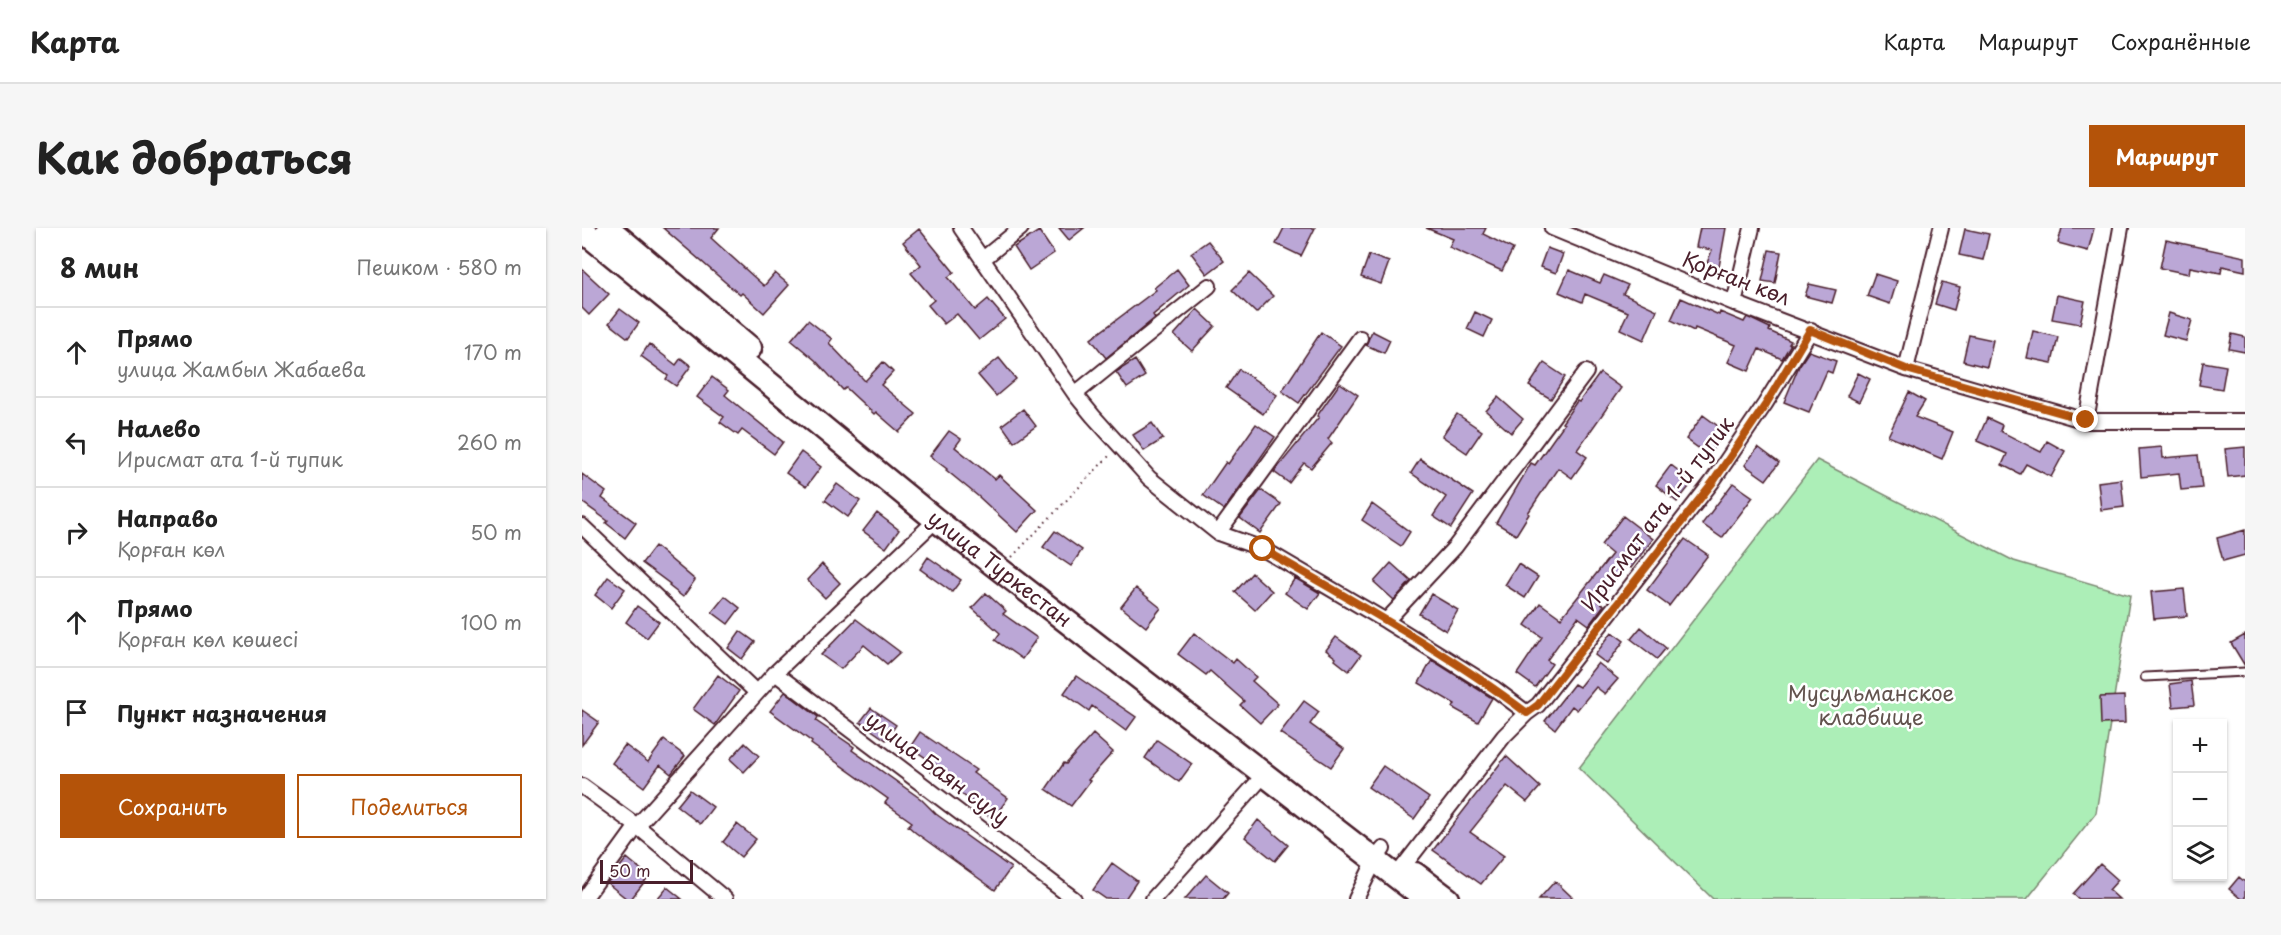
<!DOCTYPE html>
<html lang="ru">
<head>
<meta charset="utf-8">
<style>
  body { margin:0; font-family:"Playpen Sans",sans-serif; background:#f6f6f6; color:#222 }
  .controls { position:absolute; right:18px; bottom:18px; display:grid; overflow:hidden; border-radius:0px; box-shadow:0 2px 4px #0004 }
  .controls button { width:54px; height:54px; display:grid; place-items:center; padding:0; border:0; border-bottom:2px solid #e0e0e0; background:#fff; color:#222; font:30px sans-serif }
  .scale { position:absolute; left:18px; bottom:15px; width:93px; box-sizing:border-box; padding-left:6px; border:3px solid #4a1f2b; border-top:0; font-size:16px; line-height:21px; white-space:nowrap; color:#4a1f2b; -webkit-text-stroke:4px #fff; paint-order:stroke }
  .stop { position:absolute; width:18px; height:18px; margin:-14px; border:4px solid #b45309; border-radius:50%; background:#fff }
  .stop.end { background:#b45309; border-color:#fff; box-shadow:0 2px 6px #0008 }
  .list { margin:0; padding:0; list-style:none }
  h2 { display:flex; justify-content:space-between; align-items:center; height:78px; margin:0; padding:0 24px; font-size:26px }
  h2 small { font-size:20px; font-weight:400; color:#767676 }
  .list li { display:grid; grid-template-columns:39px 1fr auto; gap:18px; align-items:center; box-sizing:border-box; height:90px; padding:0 24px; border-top:2px solid #e0e0e0 }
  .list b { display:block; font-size:22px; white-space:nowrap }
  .list p { margin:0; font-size:20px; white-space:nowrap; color:#767676 }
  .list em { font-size:20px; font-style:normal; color:#767676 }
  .actions { display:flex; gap:12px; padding:18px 24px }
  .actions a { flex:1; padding:14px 0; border:2px solid #b45309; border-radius:0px; text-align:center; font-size:21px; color:#b45309 }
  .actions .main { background:#b45309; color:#fff }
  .icon { flex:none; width:33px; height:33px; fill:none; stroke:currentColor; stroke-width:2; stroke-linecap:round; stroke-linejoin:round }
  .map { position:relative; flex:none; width:1663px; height:671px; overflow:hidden; border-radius:0px }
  header { display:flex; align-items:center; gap:36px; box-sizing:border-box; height:84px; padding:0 30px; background:#fff; border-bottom:2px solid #e0e0e0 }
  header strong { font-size:28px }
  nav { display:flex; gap:33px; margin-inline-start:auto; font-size:21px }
  .intro { display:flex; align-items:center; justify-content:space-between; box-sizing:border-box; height:144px; padding:0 36px }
  h1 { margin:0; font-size:42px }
  .button { padding:15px 27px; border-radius:0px; background:#b45309; color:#fff; font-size:21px; font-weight:700 }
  main { display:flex; gap:36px; padding:0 36px }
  aside { flex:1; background:#fff; border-radius:0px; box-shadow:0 2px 4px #0004 }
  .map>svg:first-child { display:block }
  .green { fill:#aceeb7; stroke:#7b8671; stroke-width:1.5 }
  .building { fill:#bba7d6; stroke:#4a1f2b; stroke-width:1.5 }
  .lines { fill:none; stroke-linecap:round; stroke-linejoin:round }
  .service-casing { stroke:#4a1f2b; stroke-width:11 }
  .minor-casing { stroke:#4a1f2b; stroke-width:18 }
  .trunk-casing { stroke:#4a1f2b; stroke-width:27 }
  .path { stroke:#4a1f2b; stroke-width:2; stroke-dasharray:1.5 4.5; stroke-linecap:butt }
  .service { stroke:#fff; stroke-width:7 }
  .minor { stroke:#fff; stroke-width:14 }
  .trunk { stroke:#fff; stroke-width:22 }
  .route { stroke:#b45309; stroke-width:8 }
  .labels { text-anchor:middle; stroke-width:5; stroke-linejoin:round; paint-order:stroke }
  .street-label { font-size:21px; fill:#4a1f2b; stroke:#fff }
  .park-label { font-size:21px; fill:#62534e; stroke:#fff }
</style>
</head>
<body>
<header>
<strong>Карта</strong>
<nav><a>Карта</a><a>Маршрут</a><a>Сохранённые</a></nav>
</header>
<div class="intro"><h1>Как добраться</h1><a class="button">Маршрут</a></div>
<main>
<aside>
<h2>8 мин<small>Пешком · 580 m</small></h2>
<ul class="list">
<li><svg class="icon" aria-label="ahead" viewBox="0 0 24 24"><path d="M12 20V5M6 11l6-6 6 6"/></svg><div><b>Прямо</b><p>улица Жамбыл Жабаева</p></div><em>170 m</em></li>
<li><svg class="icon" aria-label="left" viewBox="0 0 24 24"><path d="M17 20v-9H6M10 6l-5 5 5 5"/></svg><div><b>Налево</b><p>Ирисмат ата 1-й тупик</p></div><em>260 m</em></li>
<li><svg class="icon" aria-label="right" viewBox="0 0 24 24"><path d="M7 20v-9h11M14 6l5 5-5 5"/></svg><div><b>Направо</b><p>Қорған көл</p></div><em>50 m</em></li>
<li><svg class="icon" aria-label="ahead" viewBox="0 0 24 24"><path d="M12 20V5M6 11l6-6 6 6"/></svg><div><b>Прямо</b><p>Қорған көл көшесі</p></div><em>100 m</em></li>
<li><svg class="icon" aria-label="arrive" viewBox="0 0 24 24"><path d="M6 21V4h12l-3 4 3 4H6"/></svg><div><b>Пункт назначения</b></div></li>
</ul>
<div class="actions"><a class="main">Сохранить</a><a>Поделиться</a></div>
</aside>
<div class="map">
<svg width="1663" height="671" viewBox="0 0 1663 671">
  <rect width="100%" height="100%" fill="#fff"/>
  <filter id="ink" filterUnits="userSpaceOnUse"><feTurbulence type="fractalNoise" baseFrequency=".0167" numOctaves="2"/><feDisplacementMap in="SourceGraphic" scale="12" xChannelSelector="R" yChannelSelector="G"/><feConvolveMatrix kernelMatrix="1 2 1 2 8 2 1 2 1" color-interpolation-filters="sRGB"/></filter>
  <g filter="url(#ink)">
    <path class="green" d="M1235,232L1432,333L1548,367L1514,585L1445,671H1131L997,540Z"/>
    <path class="building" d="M81,0H137L129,10L182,58L193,45L207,57L182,85L160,65L158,67Z
      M477,0H502L487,12Z
      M702,0H733L719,28L694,16Z
      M844,0H904L901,6L931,21L920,43L867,19L871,11Z
      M1118,0H1144L1137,39L1125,35L1130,22L1114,19Z
      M1480,0H1512L1506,23L1476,15Z
      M337,1L372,44L366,49L393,82L406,71L423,91L397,112L375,86L362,96L346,77L352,72L329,45L339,37L321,14Z
      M1383,1L1407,6L1401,32L1377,27Z
      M457,3L472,25L447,42L432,19Z
      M1584,12L1663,29V43L1640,38L1639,45L1608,39L1607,46L1578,40Z
      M626,13L642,33L625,46L609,25Z
      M965,20L981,26L974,45L958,39Z
      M1187,22L1199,24L1193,55L1180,53Z
      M787,27L807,34L799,56L779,49Z
      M0,41L27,66L7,87L0,80Z
      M595,41L607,57L571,87L573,90L524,130L509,111L574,62L572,60Z
      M987,42L1018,55L1022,47L1046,57L1041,66L1075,82L1062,112L1038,101L1046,84L1003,66L1000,74L977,64Z
      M667,45L691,68L674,85L650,62Z
      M1293,46L1315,53L1308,76L1285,68Z
      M1360,54L1378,59L1372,82L1353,76Z
      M1227,56L1254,62L1250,75L1223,68Z
      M1475,67L1503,73L1498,96L1470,91Z
      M1099,70L1137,87L1138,84L1162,94L1165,89L1167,90L1188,100L1187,103L1209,113L1207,116H1209L1200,131L1177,121L1167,143L1146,134L1154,117L1113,100L1112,103L1089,92Z
      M38,81L57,95L46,110L27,95Z
      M615,81L633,98L610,123L592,107Z
      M893,84L910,92L902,109L885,101Z
      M1587,85L1610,92L1604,113L1581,107Z
      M226,92L250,111L247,115L283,153L301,134L311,144L299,157L334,186L317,204L294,184L292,186L264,160L261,162L233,132L209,112Z
      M790,103L808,112L802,125L784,117Z
      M1451,103L1476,109L1470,135L1445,130Z
      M739,104L759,118L717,175L700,163Z
      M1650,106L1663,109V124L1647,121Z
      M1387,107L1411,112L1405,139L1381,133Z
      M67,116L94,137L99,130L109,138L94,158L84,151L86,148L59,128Z
      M1227,123L1254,133L1250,145L1245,143L1227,184L1202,174L1217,138Z
      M417,130L434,151L414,168L396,147Z
      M553,132L563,148L545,160L534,144Z
      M1621,134L1644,138L1640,161L1617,157Z
      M962,135L983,149L969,171L947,158Z
      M657,141L695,167L681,186L644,160Z
      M1018,145L1039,160L995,222L1005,229L990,250L976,240L946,285L947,286L934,307L914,295L949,235L953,237L982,196L980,195L995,173L997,174Z
      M1276,145L1288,151L1277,174L1265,168Z
      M130,149L147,162L143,167L201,214L192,226L160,202L156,207L138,194L142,189L115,169Z
      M758,155L776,167L746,211L750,215L729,240L722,235L707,255L692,244L737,189L735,188Z
      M1327,164L1343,173L1333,189L1371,204L1360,231L1306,208Z
      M916,169L941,191L929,205L904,183Z
      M441,181L454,198L432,214L420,197Z
      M875,186L900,203L885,225L860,208Z
      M1121,187L1144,204L1126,227L1104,211Z
      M1405,190L1420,197L1418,203L1459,224L1465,213L1483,223L1469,249L1444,236L1438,246L1420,237L1425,226L1395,213Z
      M570,195L581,211L562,223L551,207Z
      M674,196L693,209L642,282L621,267L644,234L646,236Z
      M367,203L379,211L373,219L413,251L417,247L455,282L435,304L397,269L364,242L365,241L348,228Z
      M1176,219L1197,235L1184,252L1163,237Z
      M1580,219L1581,230L1616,227L1620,260L1599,262L1597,245L1559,249L1557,221Z
      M1663,219V247L1646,249L1643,221Z
      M219,224L239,239L224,259L204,245Z
      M838,231L891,266L869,300L851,288L864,269L829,245Z
      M1089,237L1111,254L1095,274L1074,257Z
      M0,246L24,264L20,270L54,295L43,310L24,295L26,293L0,274Z
      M1539,251L1542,279L1519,282L1516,254Z
      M1151,255L1171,269L1140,310L1120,296Z
      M255,256L278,273L266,289L243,272Z
      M679,262L699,276L678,305L658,290Z
      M790,276L828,304L819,318L780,292Z
      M295,285L317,302L304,320L281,303Z
      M1041,288L1071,311L1049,340L1045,337L1016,373L1022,377L1007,397L996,389L965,432L970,436L953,459L935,446L960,409L943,397L958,375L979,390L1030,326L1019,317Z
      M1663,302V327L1641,333L1635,310Z
      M473,303L500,322L489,338L461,319Z
      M1103,311L1126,327L1087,378L1065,362Z
      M73,318L113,352L101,369L87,358L88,356L60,335Z
      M346,329L379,352L370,364L338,341Z
      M809,335L829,353L812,372L792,354Z
      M240,336L258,355L243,370L225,352Z
      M936,336L956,349L943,370L923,357Z
      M670,345L690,363L673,382L653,364Z
      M26,349L43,361L29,380L13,367Z
      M713,350L738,365L726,381L703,365Z
      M554,360L579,380L564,399L539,379Z
      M1602,361L1605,388L1572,391L1569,364Z
      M404,365L424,383L421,386L455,410L440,431L413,412L418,405L390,380Z
      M849,366L876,382L864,403L837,386Z
      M143,368L158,380L146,396L130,384Z
      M55,378L77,394L65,410L44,394Z
      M274,391L318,424L305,436L282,417L259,441L239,427Z
      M1059,399L1084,420L1075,431L1049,411Z
      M158,403L173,414L160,431L146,420Z
      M1030,404L1042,413L1025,436L1013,427Z
      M612,405L651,435L654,431L674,449L670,453L696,476L678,495L658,477L662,473L628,443L624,447L596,426Z
      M1663,407V438L1649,415Z
      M754,409L779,427L767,443L753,432L754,430L744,422Z
      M850,432L910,470L896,494L871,480L873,476L837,455Z
      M1016,435L1036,451L1023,466L1014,459L995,482L990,478L973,501L963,493L992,456L997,459Z
      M136,447L157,463L133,497L111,481Z
      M494,448L554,489L544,503L510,478L507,483L482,465Z
      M1609,453L1612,477L1591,479L1588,456Z
      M203,464L236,489L234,493L272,519L270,522L339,571L354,586L429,640L413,662L334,605L326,598L330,594L303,575L306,571L229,516L230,514L188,483Z
      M1542,468L1543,495L1519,496L1518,469Z
      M722,473L737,484L728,496L762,521L749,539L698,505Z
      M289,480L314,497L304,512L278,494Z
      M0,482L17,494L0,517Z
      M338,504L394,542L391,545L426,570L411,591L390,577L392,575L349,544L354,537L328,519Z
      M511,506L531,524L506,552L508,553L489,578L464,561L482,535L484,536Z
      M82,512L103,528L89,546L78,537L62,559L30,535L43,517L66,534Z
      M575,512L610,536L597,554L563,530Z
      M163,515L177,528L162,544L148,531Z
      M924,528L958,559L945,574L925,558L888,604L922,628L899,656L851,622Z
      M801,538L847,570L832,591L786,559Z
      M108,562L131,579L118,596L95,578Z
      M676,592L706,617L693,633L663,609Z
      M155,596L174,611L159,629L141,614Z
      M45,630L67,648L49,671H45L25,655Z
      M530,635L555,653L543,671H524L511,662Z
      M1518,636L1536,652L1527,662L1537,671H1497L1491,666Z
      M624,647L646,665L641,671H603Z
      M1657,649L1663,654V671H1659L1647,661Z
      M973,653L992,671H957Z
      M85,659L100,671H75Z"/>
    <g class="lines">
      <defs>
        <path id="service" d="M1563,449L1663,444"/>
        <path id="minor" d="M379,0L493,166L511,188L567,250L636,305L681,321L804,393L913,461L945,485L922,508L814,648
          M970,0L1152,75L1324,141L1504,193H1663
          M401,31L439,0
          M1152,75L1170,0
          M1324,141L1359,0
          M493,166L627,58
          M1504,193L1539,0
          M0,298L175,465
          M636,305L778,110
          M804,393L873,319L1004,144
          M193,445L492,671
          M945,485L956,477L1130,254L1183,176L1229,102
          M0,558L55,598L143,671
          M2,671L55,598L193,445L354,292
          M571,671L682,547
          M774,671L793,632L801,621"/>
        <g id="trunk">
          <path d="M26,0L168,120"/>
          <path id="s1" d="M0,2L354,292L843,671"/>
          <path d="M833,646L866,671"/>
        </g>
      </defs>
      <use href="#service" class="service-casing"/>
      <use href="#minor" class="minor-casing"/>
      <use href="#trunk" class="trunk-casing"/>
      <path class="path" d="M430,329L528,227"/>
      <use href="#service" class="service"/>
      <use href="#minor" class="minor"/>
      <use href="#trunk" class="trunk"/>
    </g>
  </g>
  <g class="lines" filter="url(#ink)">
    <path class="route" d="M681,321C770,373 863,423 945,485L956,477L1131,254L1184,176L1228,102L1324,141L1504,192"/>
  </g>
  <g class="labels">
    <g class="street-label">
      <text transform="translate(1154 51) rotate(21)" y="7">Қорған көл</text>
      <text transform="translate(1076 286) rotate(-53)" y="7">Ирисмат ата 1-й тупик</text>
      <text dy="7" stroke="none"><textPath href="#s1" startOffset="538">улица Туркестан</textPath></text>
      <text transform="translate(355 541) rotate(37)" y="7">улица Баян сулу</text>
    </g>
    <g class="park-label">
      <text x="1289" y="473">Мусульманское<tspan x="1289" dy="24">кладбище</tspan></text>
    </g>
  </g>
</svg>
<div class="controls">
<button>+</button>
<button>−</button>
<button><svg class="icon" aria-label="layers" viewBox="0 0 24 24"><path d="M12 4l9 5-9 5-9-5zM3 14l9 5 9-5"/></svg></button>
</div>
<div class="scale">50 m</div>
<div class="stop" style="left:681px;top:321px"></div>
<div class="stop end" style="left:1504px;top:192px"></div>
</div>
</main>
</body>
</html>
